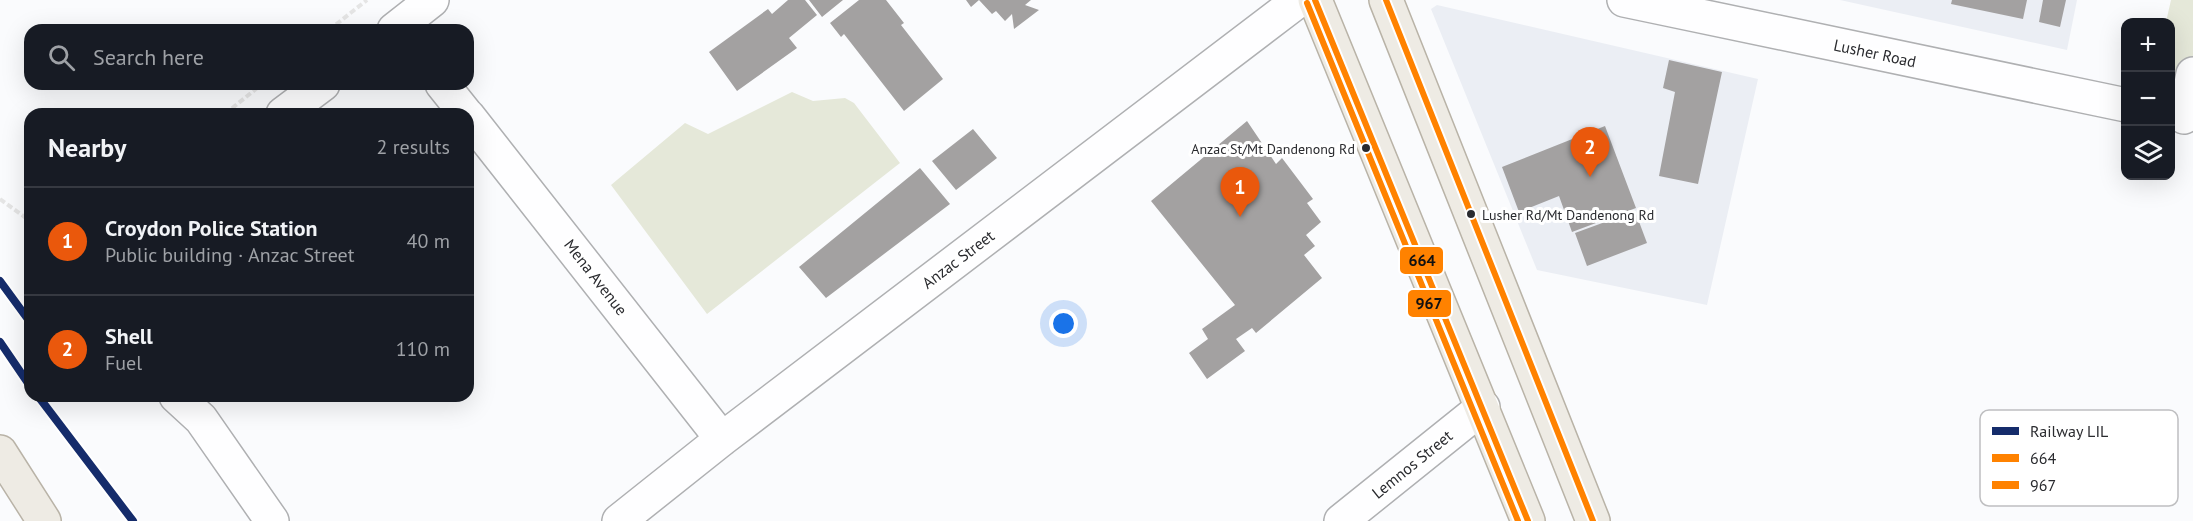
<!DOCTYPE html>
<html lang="en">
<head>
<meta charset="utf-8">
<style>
  body { margin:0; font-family:"PT Sans",sans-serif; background:#242831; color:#f1f3f6 }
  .controls { position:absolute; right:18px; top:18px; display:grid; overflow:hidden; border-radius:12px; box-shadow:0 6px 24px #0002 }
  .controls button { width:54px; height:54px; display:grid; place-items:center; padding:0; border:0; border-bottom:2px solid #363941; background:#171b24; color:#f1f3f6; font:30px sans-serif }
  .you { position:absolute; left:1064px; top:324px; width:21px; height:21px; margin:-15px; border:4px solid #fff; border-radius:50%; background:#1a73e8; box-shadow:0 0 0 9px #1a73e833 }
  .badge { display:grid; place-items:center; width:39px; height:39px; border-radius:50%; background:#ea580c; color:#fff; font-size:20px; font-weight:700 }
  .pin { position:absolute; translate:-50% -50px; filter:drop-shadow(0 2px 3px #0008) }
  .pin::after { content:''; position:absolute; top:32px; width:21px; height:18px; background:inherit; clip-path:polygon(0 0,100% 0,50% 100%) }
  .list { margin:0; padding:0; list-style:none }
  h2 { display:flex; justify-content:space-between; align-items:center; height:78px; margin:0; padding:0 24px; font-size:26px }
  h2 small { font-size:20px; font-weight:400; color:#9ea1a6 }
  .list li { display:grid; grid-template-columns:39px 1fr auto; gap:18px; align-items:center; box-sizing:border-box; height:108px; padding:0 24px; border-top:2px solid #363941 }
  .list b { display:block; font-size:22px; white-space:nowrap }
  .list p { margin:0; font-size:20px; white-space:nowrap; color:#9ea1a6 }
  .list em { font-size:20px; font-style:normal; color:#9ea1a6 }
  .icon { flex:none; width:33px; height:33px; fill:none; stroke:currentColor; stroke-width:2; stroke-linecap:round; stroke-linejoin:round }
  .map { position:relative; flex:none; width:2193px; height:521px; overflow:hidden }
  .search { position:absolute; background:#171b24; box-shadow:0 6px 24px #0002; left:24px; top:24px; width:450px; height:66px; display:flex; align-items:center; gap:15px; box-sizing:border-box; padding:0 21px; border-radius:18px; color:#9ea1a6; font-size:22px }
  .panel { position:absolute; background:#171b24; box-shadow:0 6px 24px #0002; left:24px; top:108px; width:450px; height:294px; border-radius:18px }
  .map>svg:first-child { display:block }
  .built { fill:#ebeef4 }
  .green { fill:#e5e8d9 }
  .building { fill:#a3a1a1 }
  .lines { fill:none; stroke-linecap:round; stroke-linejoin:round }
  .minor-casing { stroke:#afb0b2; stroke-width:36 }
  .major-casing { stroke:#b9b3a7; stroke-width:36 }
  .path { stroke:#e5e5e5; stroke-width:4; stroke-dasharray:6 3; stroke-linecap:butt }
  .minor { stroke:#fefeff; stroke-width:33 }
  .major { stroke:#eeebe4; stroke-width:33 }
  .bus-1-casing { stroke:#fff; stroke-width:10 }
  .bus-2-casing { stroke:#fff; stroke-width:10 }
  .bus-1 { stroke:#ff8200; stroke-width:6 }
  .bus-2 { stroke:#ff8200; stroke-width:6 }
  .rail-1-casing { stroke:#fff; stroke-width:12 }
  .rail-1 { stroke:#152c6b; stroke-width:8 }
  .bus-dot { fill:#2a2b2f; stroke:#fff; stroke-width:2 }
  .labels { text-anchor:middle; stroke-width:6; stroke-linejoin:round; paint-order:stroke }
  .bus-label { font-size:14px; fill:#2a2b2f; stroke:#fff; text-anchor:end }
  .street-label { font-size:16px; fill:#2a2b2f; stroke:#fff }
  .key { fill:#fff; stroke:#bfbfc1; stroke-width:1.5 }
  .key-label { font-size:16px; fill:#2a2b2f }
  .line-badge { stroke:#fff; stroke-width:2 }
  .pale-badge-label { font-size:16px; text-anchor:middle; font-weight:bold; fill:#111 }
</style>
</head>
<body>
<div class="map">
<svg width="2193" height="521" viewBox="0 0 2193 521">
  <rect width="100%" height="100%" fill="#fafbfd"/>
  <path class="built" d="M1840,0H2077L2067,50Z
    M1437,5L1758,79L1707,305L1537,270L1431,9Z"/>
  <path class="green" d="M2171,0H2193V76L2171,71L2170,22H2166Z
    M792,92L813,101L845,98L854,103L900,163L707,314L611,185L685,123L708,134Z"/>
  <path class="building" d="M788,0H805L817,15L789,38L797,48L737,91L709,52L768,9L772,14Z
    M809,0H843L822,17Z
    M859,0H886L904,23L901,25L943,79L904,111L844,34L841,37L830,23Z
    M966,0H979L971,7Z
    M979,0H1031L1025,5L1039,10L1014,29L1012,14L1005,21L996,11L992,14Z
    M1952,0H2027L2023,19L1951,4Z
    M2043,0H2066L2060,27L2039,22Z
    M1669,60L1722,72L1698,184L1659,176L1675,92L1663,88Z
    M1247,121L1276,164L1282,158L1313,199L1307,203L1321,222L1306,235L1315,246L1304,255L1322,278L1256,333L1252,328L1236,339L1245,351L1207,379L1189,353L1208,339L1202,329L1235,305L1151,201Z
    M1605,126L1636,208L1572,232L1559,196L1519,212L1502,167Z
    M973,129L997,158L956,190L932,161Z
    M920,168L950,204L826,298L799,267Z
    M1635,211L1647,243L1587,266L1575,233Z"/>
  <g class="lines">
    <defs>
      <path id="minor" d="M1624,0L2126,105
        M394,30L432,0
        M442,84L466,114
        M283,114L323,84
        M468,116L722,439
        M2184,117L2193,74
        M176,396L201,419L272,521
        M619,521L722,439L1299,0
        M1341,521L1483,407"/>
      <path id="major" d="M1315,0L1528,521
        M1386,0L1593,521
        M0,452L44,521"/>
    </defs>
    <use href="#minor" class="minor-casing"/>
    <use href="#major" class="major-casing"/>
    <path class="path" d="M329,30L367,0
      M225,114L262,84
      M0,199L30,221"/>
    <use href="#minor" class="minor"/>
    <use href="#major" class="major"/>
    <defs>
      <path id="bus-1" d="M1315,0L1528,521
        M1386,0L1593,521"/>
      <path id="bus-2" d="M1307,3L1518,521"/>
    </defs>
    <use href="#bus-1" class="bus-1-casing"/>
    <use href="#bus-2" class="bus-2-casing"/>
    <use href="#bus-1" class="bus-1"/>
    <use href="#bus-2" class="bus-2"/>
    <defs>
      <path id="rail-1" d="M0,281L30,322
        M0,342L30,386
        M38,396L133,521"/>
    </defs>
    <use href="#rail-1" class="rail-1-casing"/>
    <use href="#rail-1" class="rail-1"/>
  </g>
  <g class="bus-dot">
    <circle cx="1366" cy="148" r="5"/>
    <circle cx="1471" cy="214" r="5"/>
  </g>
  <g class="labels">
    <g class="bus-label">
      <text x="1355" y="154">Anzac St/Mt Dandenong Rd</text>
      <text x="1482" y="220" text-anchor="start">Lusher Rd/Mt Dandenong Rd</text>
    </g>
    <g class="street-label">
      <text transform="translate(1875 53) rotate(12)" y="6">Lusher Road</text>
      <text transform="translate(958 259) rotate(-37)" y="6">Anzac Street</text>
      <text transform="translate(596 277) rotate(52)" y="6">Mena Avenue</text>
      <text transform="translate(1412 464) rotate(-39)" y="6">Lemnos Street</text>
    </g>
  </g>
  <rect x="1980" y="410" width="198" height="96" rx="9" class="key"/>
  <rect x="1992" y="427" width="27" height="8" fill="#152c6b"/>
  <rect x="1992" y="454" width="27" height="8" fill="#ff8200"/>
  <rect x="1992" y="481" width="27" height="8" fill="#ff8200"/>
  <g class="key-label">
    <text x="2030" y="437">Railway LIL</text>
    <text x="2030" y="464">664</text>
    <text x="2030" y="491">967</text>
  </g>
  <g class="line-badge">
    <rect x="1399" y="246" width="45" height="29" rx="6" fill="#ff8200"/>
    <rect x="1407" y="289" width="45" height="29" rx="6" fill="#ff8200"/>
  </g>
  <g class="pale-badge-label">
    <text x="1422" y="266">664</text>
    <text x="1429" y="309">967</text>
  </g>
</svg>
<div class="controls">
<button>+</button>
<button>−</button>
<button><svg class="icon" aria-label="layers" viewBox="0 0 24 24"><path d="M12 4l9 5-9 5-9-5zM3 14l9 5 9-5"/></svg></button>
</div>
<div class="you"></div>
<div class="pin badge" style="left:1240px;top:217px">1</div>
<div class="pin badge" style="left:1590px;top:177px">2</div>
<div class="search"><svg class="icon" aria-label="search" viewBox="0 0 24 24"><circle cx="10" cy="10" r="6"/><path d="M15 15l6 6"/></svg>Search here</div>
<section class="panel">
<h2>Nearby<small>2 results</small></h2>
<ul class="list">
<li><span class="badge">1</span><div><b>Croydon Police Station</b><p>Public building · Anzac Street</p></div><em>40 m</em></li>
<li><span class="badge">2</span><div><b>Shell</b><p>Fuel</p></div><em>110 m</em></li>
</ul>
</section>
</div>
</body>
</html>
